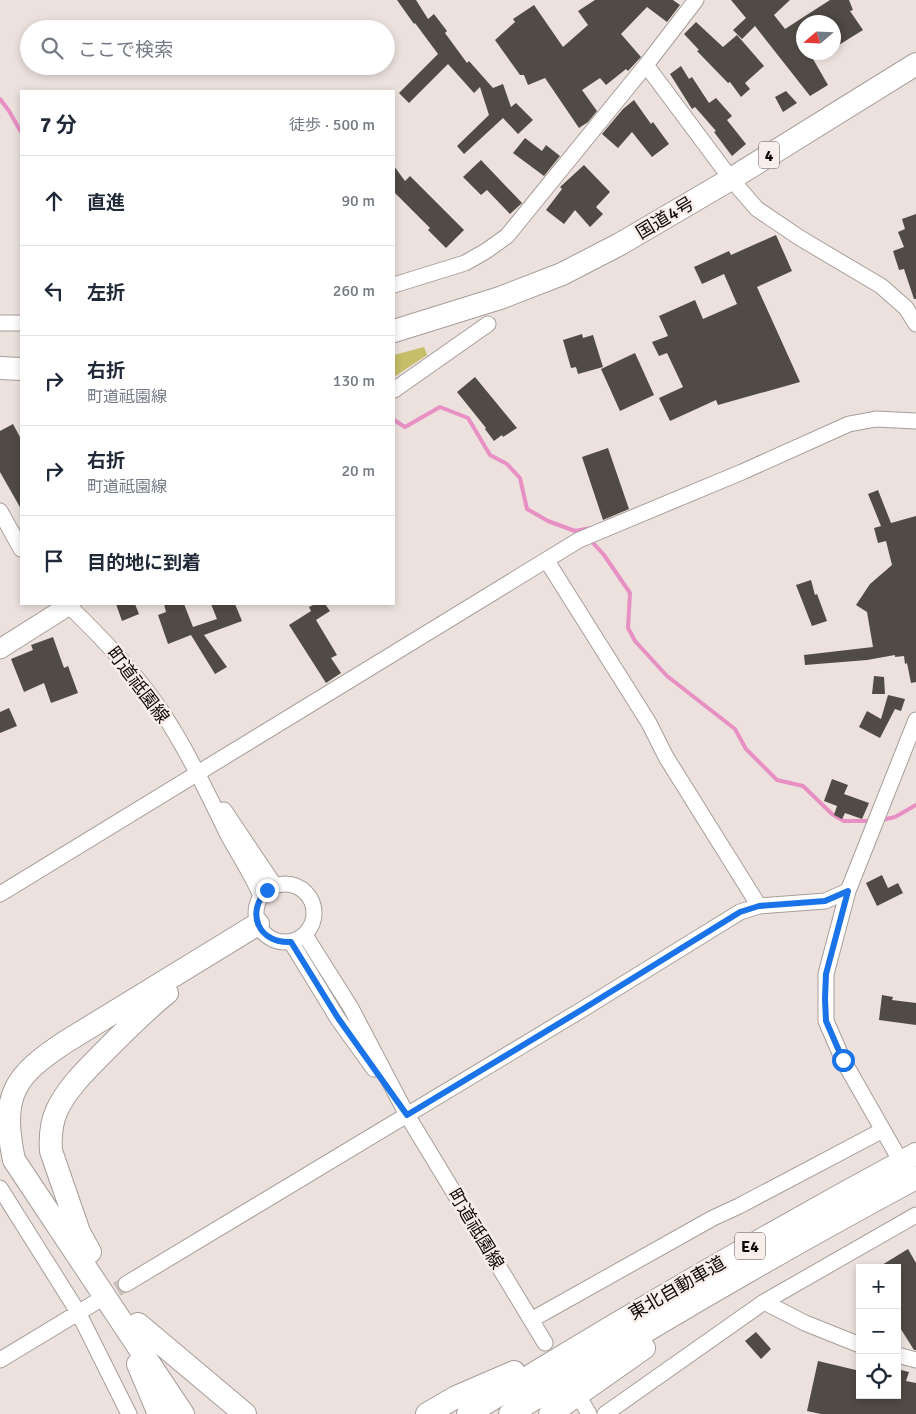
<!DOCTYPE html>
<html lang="ja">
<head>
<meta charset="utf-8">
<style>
  body { margin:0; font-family:Signika,"Noto Sans JP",sans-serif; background:#f2f2f3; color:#1f2937 }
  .controls { position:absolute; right:15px; bottom:15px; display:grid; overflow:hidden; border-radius:0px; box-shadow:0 2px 8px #0003 }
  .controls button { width:45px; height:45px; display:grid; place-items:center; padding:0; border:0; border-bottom:1px solid #e0e1e3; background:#fff; color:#1f2937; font:25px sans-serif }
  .compass { position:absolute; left:796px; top:15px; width:45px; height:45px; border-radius:50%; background:#fff; box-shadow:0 2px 8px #0003; rotate:251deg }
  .stop { position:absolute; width:15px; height:15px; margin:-11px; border:4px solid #1a73e8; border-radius:50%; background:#fff }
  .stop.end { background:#1a73e8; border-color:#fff; box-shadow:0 1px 5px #0008 }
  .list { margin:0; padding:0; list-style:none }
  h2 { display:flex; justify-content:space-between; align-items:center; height:65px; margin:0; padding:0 20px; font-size:21px }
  h2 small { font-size:16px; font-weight:400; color:#747a83 }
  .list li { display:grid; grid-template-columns:32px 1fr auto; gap:15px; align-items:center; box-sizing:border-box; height:90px; padding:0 20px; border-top:1px solid #e0e1e3 }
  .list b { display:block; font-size:19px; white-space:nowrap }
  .list p { margin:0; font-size:16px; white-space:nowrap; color:#747a83 }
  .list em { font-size:16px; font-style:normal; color:#747a83 }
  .icon { flex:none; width:28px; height:28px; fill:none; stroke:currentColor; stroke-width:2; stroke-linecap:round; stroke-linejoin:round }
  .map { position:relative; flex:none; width:916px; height:1414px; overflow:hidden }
  .search { position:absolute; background:#fff; box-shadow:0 2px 8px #0003; left:20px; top:20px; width:375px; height:55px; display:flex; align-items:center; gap:12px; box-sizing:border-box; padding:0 18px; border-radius:28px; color:#747a83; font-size:19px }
  .panel { position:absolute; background:#fff; box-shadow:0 2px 8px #0003; left:20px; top:90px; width:375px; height:515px; border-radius:0px }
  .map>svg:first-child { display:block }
  .green { fill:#c7be6a }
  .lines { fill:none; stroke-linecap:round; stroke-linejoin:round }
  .stream { stroke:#e88fc4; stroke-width:4 }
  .building { fill:#504b44 }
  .minor-tunnel { stroke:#cbc1bd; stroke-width:15; stroke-dasharray:15 8; stroke-linecap:butt }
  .minor-casing { stroke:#a79d99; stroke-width:17 }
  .major-casing { stroke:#a79d99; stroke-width:21 }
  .highway-casing { stroke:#a79d99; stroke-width:24 }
  .minor { stroke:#fff; stroke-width:15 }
  .major { stroke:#fff; stroke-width:19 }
  .highway { stroke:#fff; stroke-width:22 }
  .route { stroke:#1a73e8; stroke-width:6 }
  .labels { text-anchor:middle; stroke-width:5; stroke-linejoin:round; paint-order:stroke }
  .shield { fill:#f9eeea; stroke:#544e4c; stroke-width:1 }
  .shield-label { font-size:16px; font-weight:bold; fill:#0e0a09 }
  .street-label { font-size:18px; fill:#0e0a09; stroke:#f9eeea }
</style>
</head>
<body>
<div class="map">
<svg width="916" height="1414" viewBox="0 0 916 1414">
  <rect width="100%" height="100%" fill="#ece1dd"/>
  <path class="green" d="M424,347L427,355L394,377V355Z"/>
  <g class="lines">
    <path class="stream" d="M0,99L9,111L21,132
      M394,420L405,427L440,407L468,418L490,455L507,464L520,478L527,509L548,521L575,531L591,528V529
      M593,538V543L604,555L630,593L628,628L635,641L667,676L735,729L746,749L777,780L803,786L832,814L844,821H867
      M882,820L895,817L916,805"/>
  </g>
  <path class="building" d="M397,0H416L428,19L434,14L447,31L445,33L467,63L469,61L493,88L503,84L511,107L516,103L533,120L518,134L503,118L464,154L457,146L489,115L480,87L474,93L448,64L409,103L399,93L438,54L415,23L414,24Z
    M595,0H673L680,5L667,22L647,7L621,34L641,57L628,71L626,69L606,85L600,78L582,90L597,111L588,122L579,128L545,78L528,85L524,75H520L495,40L515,22L513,19L534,5L563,47L588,25L578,11Z
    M731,0H790L774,15L785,29L830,0H849L853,10L850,11L863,30L834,48V22H804V52H825L813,59L828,85L810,96L755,26L742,39L733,30L746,18Z
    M696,22L723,47L737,35L764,66L745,83L750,89L741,97L730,82L728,83L697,51L699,50L684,34Z
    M681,66L689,79L692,77L709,103L716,98L732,116L727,120L746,144L732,156L714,132L716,131L695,107L692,109L670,74Z
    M786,91L797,103L783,112L775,97Z
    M634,100L651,124L653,122L669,144L652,157L632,132L618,148L602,134L623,109Z
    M525,138L542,151L546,145L560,156L544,176L513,153Z
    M481,160L522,203L510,214L487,190L481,195L463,177Z
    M584,165L610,192L596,207L603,214L590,227L575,210L564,224L546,210L562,189L560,187Z
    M394,166L405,181L410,176L464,230L446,248L428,230L430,228L394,192Z
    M916,214V299H914L904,269L899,270L893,251L904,247L898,232L905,229L902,219Z
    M776,235L792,271L757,287L800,382L718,405L716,400L670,421L659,398L683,387L667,353L659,356L652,342L668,336L659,316L695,300L703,319L737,304L724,274L702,284L694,267L729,251L731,255Z
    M582,334L583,338L593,335L603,367L578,374L576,367L571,368L563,340Z
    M635,353L654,395L620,411L601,369Z
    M475,377L517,428L503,437L502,435L494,441L485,429L486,428L457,392Z
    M13,424L21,439V509L0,472V431Z
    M608,448L629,509L603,520L582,457Z
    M878,490L891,523L916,516V682L911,683L907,663L905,664L904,656L895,657V655L867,660L805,665L804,655L873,647L867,612L856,605L870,584L892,565L886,541L878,543L874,528L881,526L868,494Z
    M811,580L815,595L817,594L827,621L812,626L796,585Z
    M116,604H135L139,614L122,621Z
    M164,604H184L193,627L217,619L211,604H235L242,621L204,635L227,667L215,674L191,635L168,644L158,615L166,612Z
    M315,604H325L330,611L316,620L337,655L331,658L341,673L326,683L289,625L311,611L309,607Z
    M53,637L64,668L68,666L78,693L51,703L44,683L24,692L11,659L33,650L31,645Z
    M874,676L884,677L885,694H872Z
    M888,695L905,699L901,711L895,709L880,738L859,727L867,711L881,719Z
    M9,708L17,726L0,733V712Z
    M832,779L848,785L844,794L869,803L862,819L845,813L842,819L834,815L837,806L824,801Z
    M882,875L888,888L898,883L903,893L877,906L866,883Z
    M882,995L893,997L892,1000L916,1003V1025L879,1020Z
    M908,1249L916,1263V1350H914L897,1323V1268H877Z
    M756,1332L771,1349L761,1359L745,1341Z
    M818,1361L860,1371V1395L880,1399L881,1395H897V1369L909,1372L906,1381L916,1383V1414H821L807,1411Z"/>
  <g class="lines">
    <path class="minor-tunnel" d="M97,1301L126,1284"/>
    <defs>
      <path id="minor" d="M646,65L731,179L757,209L800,238L881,286L906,308L916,324
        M394,285L465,263L486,251L507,236L646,65L696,0
        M0,323H21
        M394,390L488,324
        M0,511L21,549
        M547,561L649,723L666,757L759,906
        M67,604C101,637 135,672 162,712C187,750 207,792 227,833C238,854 252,874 261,896
        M224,810L275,886
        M256 913a29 29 0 1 1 58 0a29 29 0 1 1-58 0Z
        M0,894L579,540L742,472L849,424L876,419L916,421
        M305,935L351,1008L407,1115L545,1343
        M291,942L338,1019L374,1069
        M896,1153L843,1060L826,1021V974L848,891L916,720
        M0,1188L78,1312L129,1414
        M126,1284L583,1009L740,912L759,906L825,901L848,891
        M764,1302L805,1323L860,1345
        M531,1320L713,1218L739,1206L883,1130
        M897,1355L916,1360
        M0,1360L96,1302
        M582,1402L589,1414
        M605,1414L764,1302L916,1215"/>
      <path id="major" d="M0,649L71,604"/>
      <path id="highway" d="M394,331L500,298L562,274L620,244L731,179L916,64
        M0,368L21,369
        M90,1252L79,1232L51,1151C50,1137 51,1123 57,1110C67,1089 84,1072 100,1056C122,1034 143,1012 167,993
        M138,1324L245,1414
        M138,1364L159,1414
        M183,1414L14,1160C0,1094 15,1075 67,1041L258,924
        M427,1414L456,1397L514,1372
        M468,1414C615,1323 764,1236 916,1154
        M510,1414C643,1331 778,1252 916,1178
        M550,1414L644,1348"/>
    </defs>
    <use href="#minor" class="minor-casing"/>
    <use href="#major" class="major-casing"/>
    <use href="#highway" class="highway-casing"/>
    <use href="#minor" class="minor"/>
    <use href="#major" class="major"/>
    <use href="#highway" class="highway"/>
  </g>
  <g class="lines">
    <path class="route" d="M267,890C245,913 259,944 291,942L338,1018L407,1115L583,1009L740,912L759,906L825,901L848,891L826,974L825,999L826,1021L843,1060"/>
  </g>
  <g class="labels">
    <g class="shield">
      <rect x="759" y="141.5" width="20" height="27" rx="4"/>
      <rect x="735" y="1232.5" width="30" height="27" rx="4"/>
    </g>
    <g class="shield-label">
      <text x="769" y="161">4</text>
      <text x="750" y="1252">E4</text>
    </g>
    <g class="street-label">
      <text transform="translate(665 218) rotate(-31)" y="6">国道4号</text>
      <text transform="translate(138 685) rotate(53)" y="6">町道祗園線</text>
      <text transform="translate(476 1229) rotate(59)" y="6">町道祗園線</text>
      <text transform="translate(677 1288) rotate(-30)" y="6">東北自動車道</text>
    </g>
  </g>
</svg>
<div class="controls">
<button>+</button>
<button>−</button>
<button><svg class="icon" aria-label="locate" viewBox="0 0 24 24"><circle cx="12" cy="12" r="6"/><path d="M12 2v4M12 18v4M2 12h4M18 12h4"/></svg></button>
</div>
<svg class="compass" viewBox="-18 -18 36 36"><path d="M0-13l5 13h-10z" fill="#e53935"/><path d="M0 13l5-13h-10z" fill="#747a83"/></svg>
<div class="stop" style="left:843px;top:1060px"></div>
<div class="stop end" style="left:267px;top:890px"></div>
<div class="search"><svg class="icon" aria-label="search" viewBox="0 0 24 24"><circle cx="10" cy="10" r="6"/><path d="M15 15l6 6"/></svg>ここで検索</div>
<section class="panel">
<h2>7 分<small>徒歩 · 500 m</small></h2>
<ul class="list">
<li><svg class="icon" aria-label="ahead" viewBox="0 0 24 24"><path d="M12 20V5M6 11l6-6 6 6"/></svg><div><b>直進</b></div><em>90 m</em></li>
<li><svg class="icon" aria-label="left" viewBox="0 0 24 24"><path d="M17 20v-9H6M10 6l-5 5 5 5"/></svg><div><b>左折</b></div><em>260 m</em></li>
<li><svg class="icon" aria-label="right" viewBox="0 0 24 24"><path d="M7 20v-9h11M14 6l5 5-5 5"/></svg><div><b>右折</b><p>町道祗園線</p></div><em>130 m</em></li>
<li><svg class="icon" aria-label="right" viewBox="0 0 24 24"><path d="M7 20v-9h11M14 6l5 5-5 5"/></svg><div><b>右折</b><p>町道祗園線</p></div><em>20 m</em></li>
<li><svg class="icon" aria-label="arrive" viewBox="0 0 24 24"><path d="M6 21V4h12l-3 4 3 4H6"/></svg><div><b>目的地に到着</b></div></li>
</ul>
</section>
</div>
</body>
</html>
